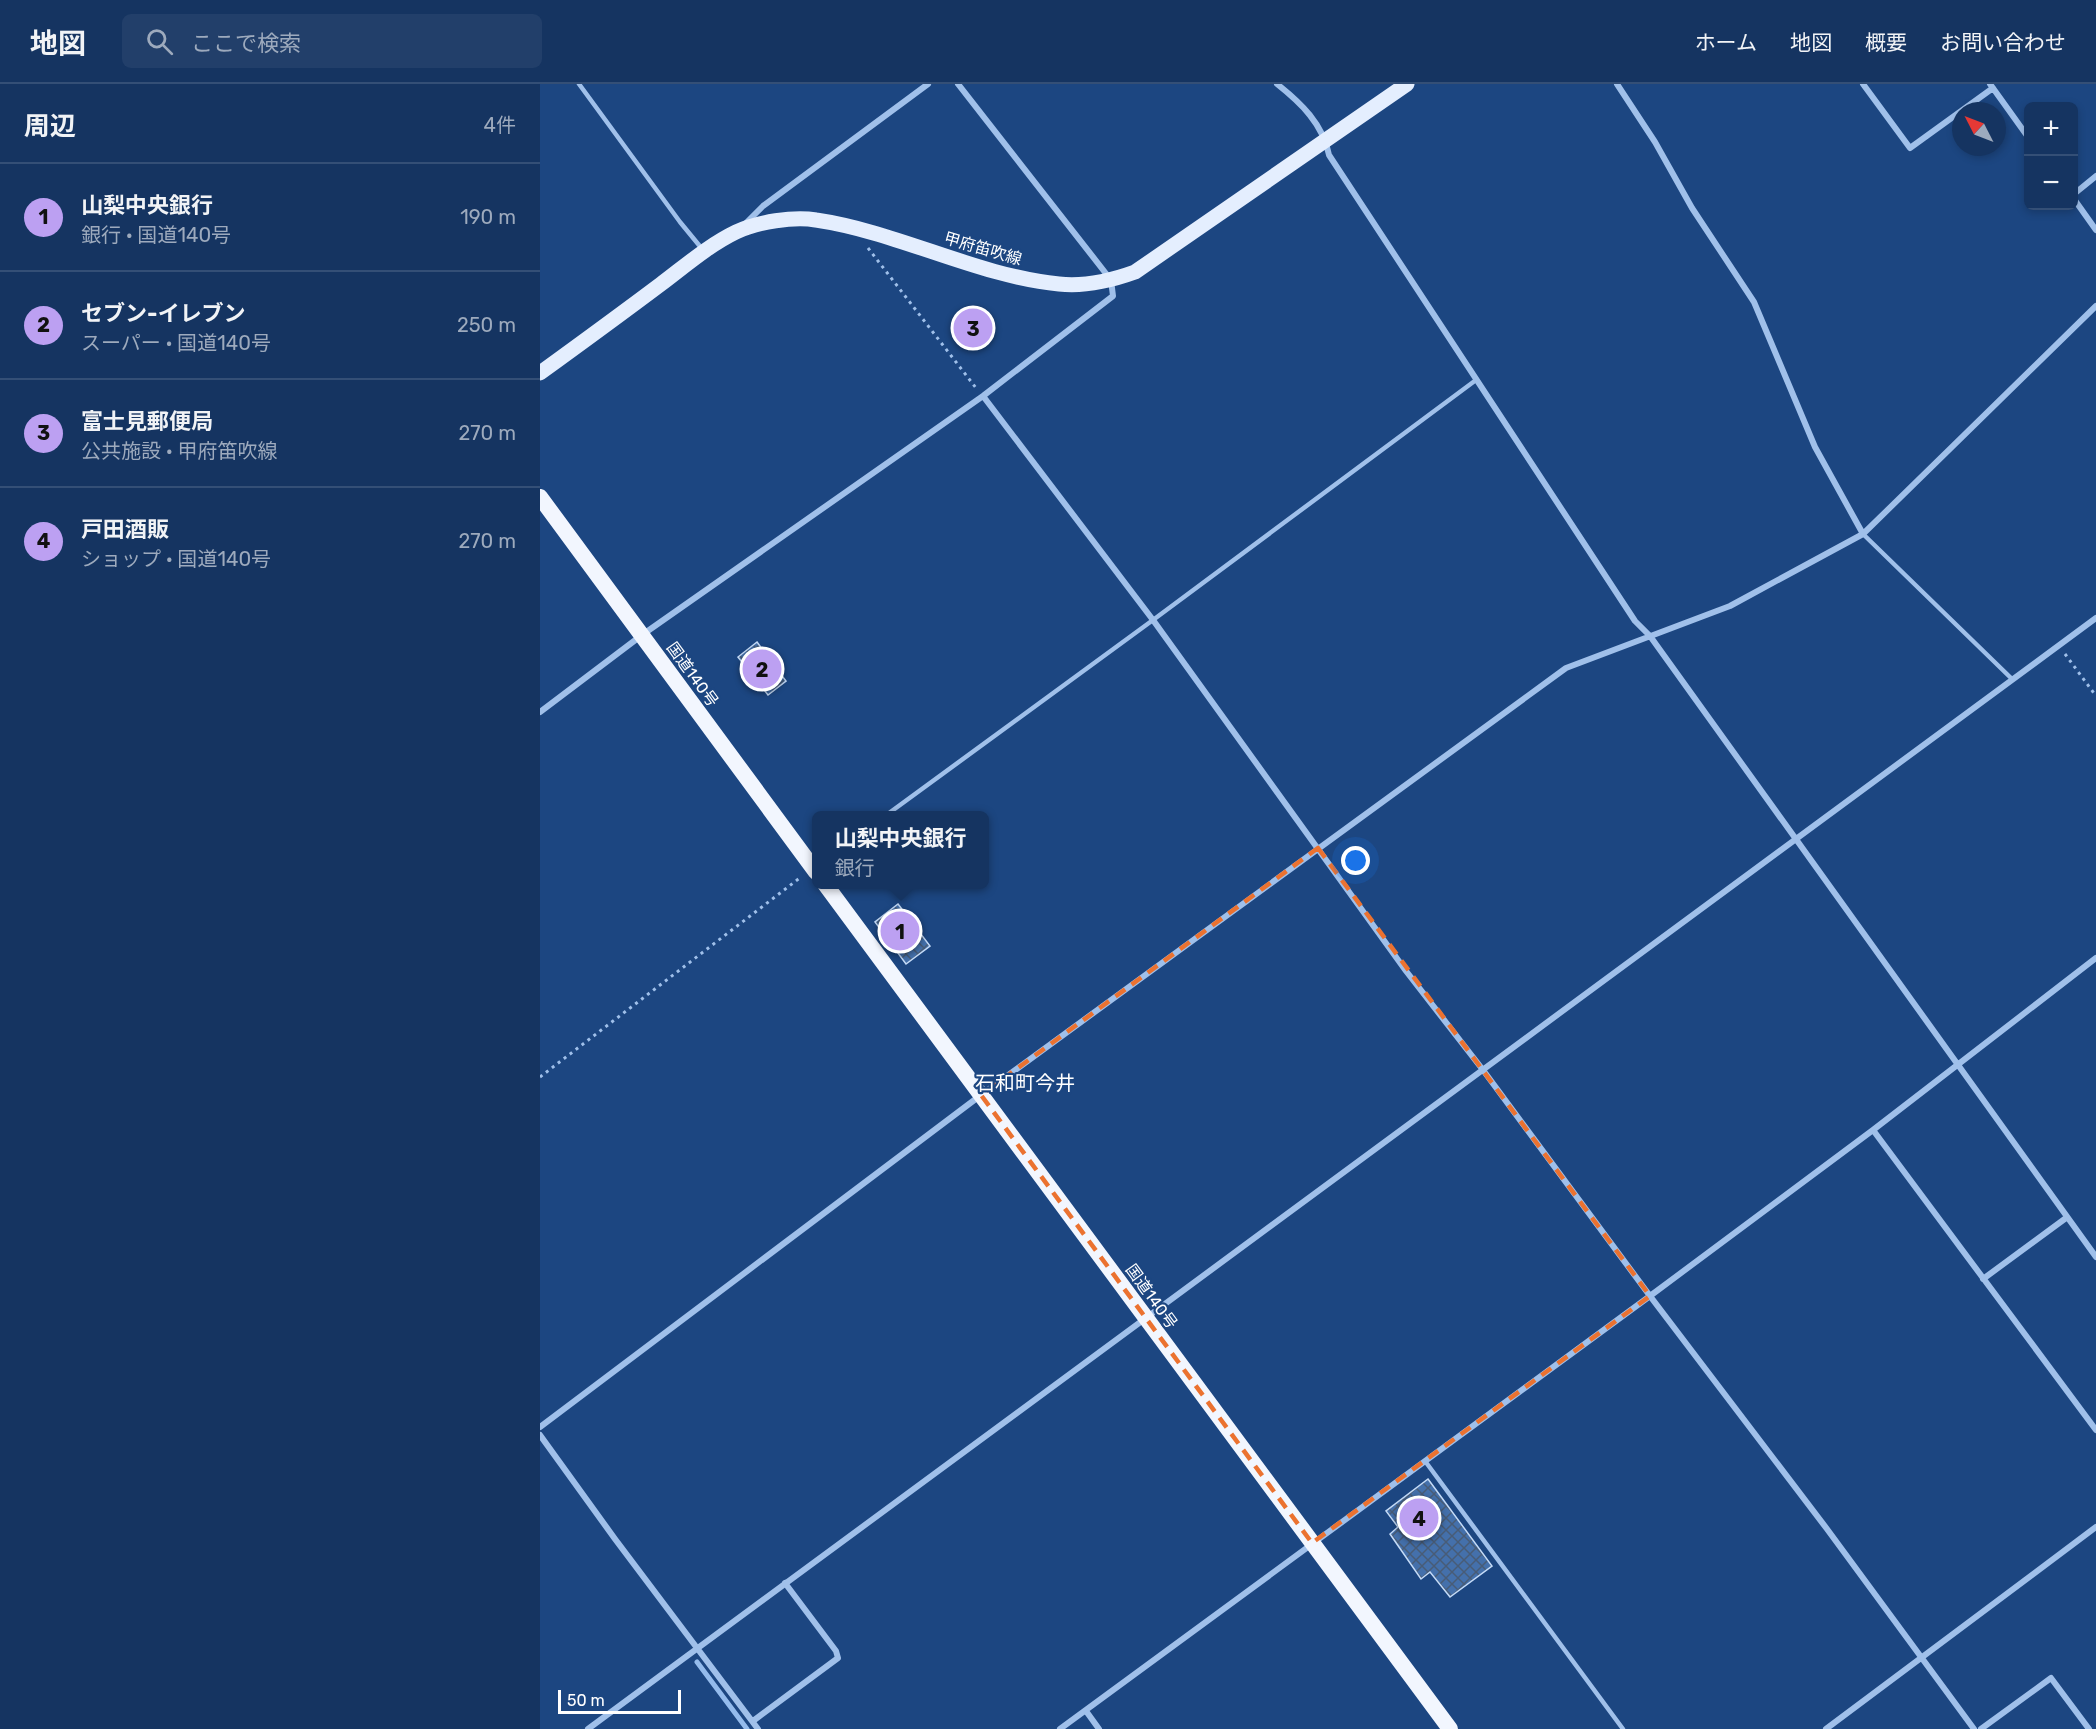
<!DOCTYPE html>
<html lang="ja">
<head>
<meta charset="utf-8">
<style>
  body { margin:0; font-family:Rubik,"Noto Sans JP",sans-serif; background:#223f6a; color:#f1f3f6 }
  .controls { position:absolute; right:18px; top:18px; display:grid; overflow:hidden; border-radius:9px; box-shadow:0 3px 9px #0003 }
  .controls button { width:54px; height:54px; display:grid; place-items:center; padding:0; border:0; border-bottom:2px solid #344f76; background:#153461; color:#f1f3f6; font:30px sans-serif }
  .compass { position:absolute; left:1412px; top:18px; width:54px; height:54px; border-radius:50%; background:#153461; box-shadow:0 3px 9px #0003; rotate:312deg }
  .scale { position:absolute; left:18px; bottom:15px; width:123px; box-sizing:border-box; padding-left:6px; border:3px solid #fff; border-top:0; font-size:16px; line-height:21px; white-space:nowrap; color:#fff; -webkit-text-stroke:4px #1c4681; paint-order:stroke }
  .you { position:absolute; left:816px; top:777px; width:21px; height:21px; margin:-15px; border:4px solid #fff; border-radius:50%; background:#1a73e8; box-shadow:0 0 0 9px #1a73e833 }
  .badge { display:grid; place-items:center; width:39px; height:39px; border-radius:50%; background:#bca0f2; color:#111; font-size:20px; font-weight:700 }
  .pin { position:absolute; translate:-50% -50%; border:3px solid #fff; box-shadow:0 2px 6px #0006 }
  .popup { position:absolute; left:272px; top:727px; width:177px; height:78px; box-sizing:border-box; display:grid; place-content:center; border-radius:9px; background:#153461; filter:drop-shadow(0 2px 4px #0005); font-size:20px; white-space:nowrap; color:#9daabd }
  .popup b { font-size:22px; color:#f1f3f6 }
  .popup::after { content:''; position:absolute; left:50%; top:100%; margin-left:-12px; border:12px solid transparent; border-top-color:#153461 }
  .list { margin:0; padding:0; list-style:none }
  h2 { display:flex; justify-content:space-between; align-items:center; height:78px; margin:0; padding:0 24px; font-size:26px }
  h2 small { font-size:20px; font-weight:400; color:#9daabd }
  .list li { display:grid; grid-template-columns:39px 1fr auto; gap:18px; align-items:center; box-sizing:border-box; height:108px; padding:0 24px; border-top:2px solid #344f76 }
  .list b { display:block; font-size:22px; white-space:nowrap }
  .list p { margin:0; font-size:20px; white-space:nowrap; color:#9daabd }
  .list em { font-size:20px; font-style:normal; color:#9daabd }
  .icon { flex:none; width:33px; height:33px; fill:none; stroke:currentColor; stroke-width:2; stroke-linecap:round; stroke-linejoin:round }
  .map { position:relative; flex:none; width:1556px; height:1645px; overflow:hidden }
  header { display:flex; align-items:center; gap:36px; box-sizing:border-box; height:84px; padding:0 30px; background:#153461; border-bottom:2px solid #344f76 }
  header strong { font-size:28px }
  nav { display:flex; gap:33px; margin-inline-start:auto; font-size:21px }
  .search { width:420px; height:54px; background:#223f6a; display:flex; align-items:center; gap:15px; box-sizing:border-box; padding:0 21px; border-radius:9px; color:#9daabd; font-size:22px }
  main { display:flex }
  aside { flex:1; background:#153461 }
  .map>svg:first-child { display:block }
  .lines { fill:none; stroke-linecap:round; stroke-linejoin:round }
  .stream { stroke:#94bbec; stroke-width:5 }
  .building { fill:url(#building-cross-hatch); stroke:#c5dbf7; stroke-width:1.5 }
  .path { stroke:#a0c0ea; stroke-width:3; stroke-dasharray:3 4.5; stroke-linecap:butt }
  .service { stroke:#a0c0ea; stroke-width:4.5 }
  .minor { stroke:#a0c0ea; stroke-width:6 }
  .primary { stroke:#e4eefe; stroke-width:15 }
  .trunk { stroke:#f2f6fe; stroke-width:16 }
  .marked { fill:none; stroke:#eb7230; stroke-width:4.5; stroke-dasharray:12 8; stroke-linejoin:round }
  .labels { text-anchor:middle; stroke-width:4.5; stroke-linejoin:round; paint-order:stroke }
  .street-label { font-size:16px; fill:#fff; stroke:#1c4681 }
  .quarter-label { font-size:20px; fill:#fff; stroke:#1c4681 }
</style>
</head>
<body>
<header>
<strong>地図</strong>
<div class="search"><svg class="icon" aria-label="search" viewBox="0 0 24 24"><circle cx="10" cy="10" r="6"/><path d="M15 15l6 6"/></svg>ここで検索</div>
<nav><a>ホーム</a><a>地図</a><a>概要</a><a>お問い合わせ</a></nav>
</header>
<main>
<aside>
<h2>周辺<small>4件</small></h2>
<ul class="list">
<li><span class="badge">1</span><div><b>山梨中央銀行</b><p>銀行 · 国道140号</p></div><em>190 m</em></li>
<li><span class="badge">2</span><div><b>セブン-イレブン</b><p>スーパー · 国道140号</p></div><em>250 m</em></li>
<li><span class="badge">3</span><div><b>富士見郵便局</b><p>公共施設 · 甲府笛吹線</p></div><em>270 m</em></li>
<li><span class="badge">4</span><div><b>戸田酒販</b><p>ショップ · 国道140号</p></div><em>270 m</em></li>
</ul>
</aside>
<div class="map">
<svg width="1556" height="1645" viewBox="0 0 1556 1645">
  <defs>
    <pattern id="building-cross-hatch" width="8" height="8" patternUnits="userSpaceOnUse" patternTransform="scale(1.5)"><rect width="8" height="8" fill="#4470ab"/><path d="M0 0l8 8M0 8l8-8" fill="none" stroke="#485c77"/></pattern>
  </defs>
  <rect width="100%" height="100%" fill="#1c4681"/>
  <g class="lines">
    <path class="stream" d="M157,1578L207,1645"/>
  </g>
  <path class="building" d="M217,558L246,597L228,611L198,573Z
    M358,820L390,862L366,880L335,838Z
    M888,1395L952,1482L910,1513L890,1488L881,1495L850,1450L858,1443L846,1427Z"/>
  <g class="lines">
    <path class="path" d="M328,164L436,304
      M1525,570L1556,612
      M0,993L261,793"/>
    <path class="service" d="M39,0L140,138L163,166
      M1323,450L1472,595
      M345,732L613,536L936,296
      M885,1377L1083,1645"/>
    <path class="minor" d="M737,0C761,19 783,40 789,71L1095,537L1110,552L1556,1173
      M1077,0L1115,58L1152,124L1214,218L1275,363L1323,450
      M1323,0L1370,64L1453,4
      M1450,0L1488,53
      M1534,110L1556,92
      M1534,115L1556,146
      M205,140L223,122L388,0
      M443,312L613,536L866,887L943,986L1110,1212L1287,1445L1434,1645
      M0,628L102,551L443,312L573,212L571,196L418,0
      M1333,1046L1556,1346
      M1443,1195L1526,1134
      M0,1343L441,1011L1026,584L1190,522L1323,450L1556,222
      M0,1351L75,1455L218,1645
      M546,1627L559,1645
      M213,1637L298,1574L296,1567L245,1499
      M48,1645L1556,534
      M520,1645L1110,1212L1333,1046L1556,874
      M1286,1645L1556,1443
      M1441,1645L1511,1594L1549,1645"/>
    <path class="primary" d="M0,289C40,260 81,230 121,200C145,182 169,161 196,148C217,138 254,132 276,136C358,148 437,192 519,200C545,203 570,197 595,188L867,0"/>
    <path class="trunk" d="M0,413L276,788
      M285,800L910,1645"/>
  </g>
  <path class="marked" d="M778,764L1110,1212L772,1459L441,1011Z"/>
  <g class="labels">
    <g class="street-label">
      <text transform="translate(443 164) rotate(16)" y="6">甲府笛吹線</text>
      <text transform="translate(153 590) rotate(54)" y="6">国道140号</text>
      <text transform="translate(612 1212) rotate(54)" y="6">国道140号</text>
    </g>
    <g class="quarter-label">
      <text x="485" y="1006">石和町今井</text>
    </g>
  </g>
</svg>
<div class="controls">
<button>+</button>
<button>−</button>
</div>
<svg class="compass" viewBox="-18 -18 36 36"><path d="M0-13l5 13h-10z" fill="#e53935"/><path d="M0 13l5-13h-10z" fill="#9daabd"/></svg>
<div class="scale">50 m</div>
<div class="you"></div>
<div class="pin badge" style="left:360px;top:847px">1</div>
<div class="popup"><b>山梨中央銀行</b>銀行</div>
<div class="pin badge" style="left:222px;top:585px">2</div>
<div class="pin badge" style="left:433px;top:244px">3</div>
<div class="pin badge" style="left:879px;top:1434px">4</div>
</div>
</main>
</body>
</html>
